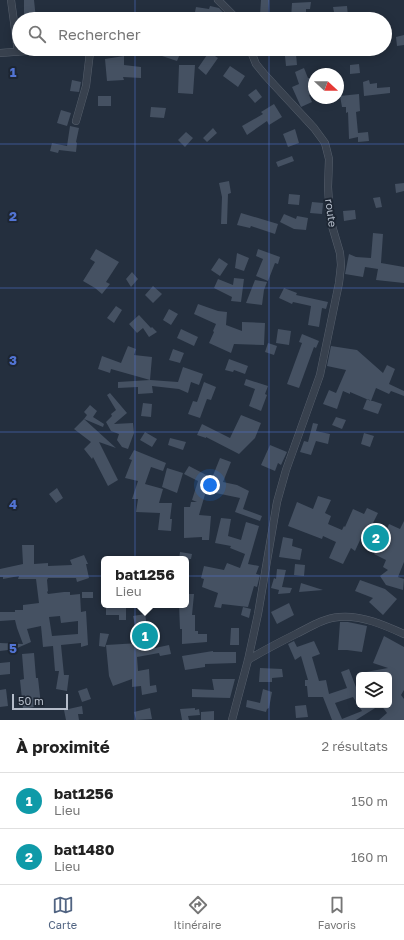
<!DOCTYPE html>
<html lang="fr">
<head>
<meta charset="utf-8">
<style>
  body { margin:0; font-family:"Golos Text",sans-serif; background:#f6f6f6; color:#222 }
  .controls { position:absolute; right:12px; bottom:12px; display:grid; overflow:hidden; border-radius:6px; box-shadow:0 2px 10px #0003 }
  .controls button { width:36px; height:36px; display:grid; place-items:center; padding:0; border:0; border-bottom:1px solid #e0e0e0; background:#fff; color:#222; font:20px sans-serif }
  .compass { position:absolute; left:308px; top:68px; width:36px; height:36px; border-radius:50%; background:#fff; box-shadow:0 2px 10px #0003; rotate:111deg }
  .scale { position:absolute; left:12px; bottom:10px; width:56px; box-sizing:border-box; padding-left:4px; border:2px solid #b4bcc9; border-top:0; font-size:11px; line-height:14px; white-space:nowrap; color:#b4bcc9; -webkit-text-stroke:3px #1d2633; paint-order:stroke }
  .you { position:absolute; left:210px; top:485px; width:14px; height:14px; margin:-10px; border:3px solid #fff; border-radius:50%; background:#1a73e8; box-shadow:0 0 0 6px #1a73e833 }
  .badge { display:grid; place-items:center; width:26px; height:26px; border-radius:50%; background:#516482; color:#fff; font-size:13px; font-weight:700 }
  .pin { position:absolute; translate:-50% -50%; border:2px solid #fff; box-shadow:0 1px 4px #0006 }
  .popup { position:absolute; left:101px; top:556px; width:88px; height:52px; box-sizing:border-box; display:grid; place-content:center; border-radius:6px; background:#fff; filter:drop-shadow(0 1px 3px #0005); font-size:13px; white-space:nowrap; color:#767676 }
  .popup b { font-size:15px; color:#222 }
  .popup::after { content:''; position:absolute; left:50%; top:100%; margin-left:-8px; border:8px solid transparent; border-top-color:#fff }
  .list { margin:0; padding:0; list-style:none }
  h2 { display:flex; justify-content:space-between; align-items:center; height:52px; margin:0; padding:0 16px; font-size:17px }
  h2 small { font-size:13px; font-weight:400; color:#767676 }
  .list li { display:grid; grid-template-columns:26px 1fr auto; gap:12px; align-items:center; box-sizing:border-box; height:56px; padding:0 16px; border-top:1px solid #e0e0e0 }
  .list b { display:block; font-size:15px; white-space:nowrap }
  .list p { margin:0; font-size:13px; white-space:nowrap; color:#767676 }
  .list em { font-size:13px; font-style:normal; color:#767676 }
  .icon { flex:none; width:22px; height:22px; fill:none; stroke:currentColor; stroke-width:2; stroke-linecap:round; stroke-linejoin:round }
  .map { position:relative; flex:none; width:404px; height:720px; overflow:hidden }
  .search { position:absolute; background:#fff; box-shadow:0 2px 10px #0003; left:12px; right:12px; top:12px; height:44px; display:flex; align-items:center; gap:10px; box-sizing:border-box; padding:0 14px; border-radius:22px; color:#767676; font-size:15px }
  .sheet { height:164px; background:#fff }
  nav { display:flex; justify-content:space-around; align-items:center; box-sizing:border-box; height:56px; border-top:1px solid #e0e0e0; background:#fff; font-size:11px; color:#767676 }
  nav a { display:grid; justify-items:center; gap:2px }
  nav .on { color:#516482 }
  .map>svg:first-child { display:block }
  .building { fill:#455162; fill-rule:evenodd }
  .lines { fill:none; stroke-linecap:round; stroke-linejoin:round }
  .minor-casing { stroke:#565f6c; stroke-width:8 }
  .minor { stroke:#38414e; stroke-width:7 }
  .grid { fill:none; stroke:#5274d3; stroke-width:1; stroke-opacity:0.55 }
  .labels { text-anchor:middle; stroke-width:4; stroke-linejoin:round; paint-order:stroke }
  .street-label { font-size:11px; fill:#b4bcc9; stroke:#1d2633 }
  .grid-label { font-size:13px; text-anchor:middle; font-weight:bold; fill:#5274d3; stroke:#1d2633; stroke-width:4; stroke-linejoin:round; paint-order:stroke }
</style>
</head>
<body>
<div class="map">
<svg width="404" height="720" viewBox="0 0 404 720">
  <rect width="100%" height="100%" fill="#242f3e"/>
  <path class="building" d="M24,0H34L36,19H24Z
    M261,0H269L268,17L260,15Z
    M311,2L310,9H306V18L291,19L292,3Z
    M210,6L219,8L226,15L224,19H167V15L195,12L196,7L209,9Z
    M347,6L348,16L335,17L333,7Z
    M404,35V45L397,46L396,37Z
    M165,49L180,54L177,61L162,56Z
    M209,52L218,58L206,75L198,68Z
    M296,54L297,65L286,66L285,56Z
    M124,56V65L141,67V78L123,77L124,80L107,81L105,59Z
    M359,64L360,73L350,74V65Z
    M179,65H195L193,94L178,93Z
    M230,66L245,76L238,87L223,76Z
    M304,68L308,78H314V94L309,95L312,102L301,107L292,87L299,84L295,72Z
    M72,80L81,82L79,92L70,91Z
    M369,80L370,84L377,83V88L390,87V93L364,96L363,82Z
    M256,89L262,97L255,103L248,95Z
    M359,94L360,111L356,112L358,133L368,132L369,141L358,142V137L349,139L348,112L346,113V107H342L340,96Z
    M98,96H111V106H98Z
    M274,104L282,117L269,125L267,121L247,135L242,126L263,114L261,112Z
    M151,107L166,108L164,118L150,117Z
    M61,110L71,113L67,126L57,123Z
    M70,126L79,128L76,142L77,143L76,152L59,150L58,153L50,151L52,143L67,146Z
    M213,128L217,133L207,142L203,138Z
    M295,129L299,143L288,147L283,134Z
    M186,132L193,138L185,147L178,140Z
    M292,156L294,161L278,167L276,162Z
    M229,181L231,193L228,194L227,224H221L222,197L219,183Z
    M404,183V191L396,193L395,184Z
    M289,194L300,195L299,205L288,204Z
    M380,197L382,207L376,208L373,198Z
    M312,202L323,203L322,214L310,213Z
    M355,210L356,219L344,221L343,211Z
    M241,213L278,224L275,234L251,226L250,228L237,225Z
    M284,214L296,219L297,216L308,218L306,230L294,229L280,222Z
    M373,233L383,234L381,263L404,267V283L376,280L378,269L365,267L363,277L345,274L349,254L356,257L371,258Z
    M96,249L119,262L106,282L110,284L102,294L95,288L83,281L95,262L90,259Z
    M258,249L280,257L278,264L275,263L268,281L256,276L263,259L256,256Z
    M237,253L249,258L244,271L235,268Z
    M219,258L228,264L220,276L211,270Z
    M132,272L138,279L131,287L126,279Z
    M234,278L244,279L241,302L231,301L232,297L214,288L218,279L233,285Z
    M255,280L267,282L264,290L262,305L246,303Z
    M153,286L162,294L153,303L145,295Z
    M284,288L297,293L296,295L328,302L326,309L322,308L319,327L308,325L311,306L293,302L292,304L279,298Z
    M198,304L218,311L227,312L226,325L242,331V322L265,323L264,345L234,344L231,353L209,343L214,332L213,331L216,324L194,314Z
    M116,306L122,310L114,323L107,318Z
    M169,309L178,314L171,325L163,320Z
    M139,315L151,328L152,327L157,332L149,337L143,328L137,333L129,324Z
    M181,329L198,337L194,346L177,338Z
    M278,329L291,331L289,345L276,343Z
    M302,334L319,341L316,348L314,347L299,388L287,384L302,343L299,342Z
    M268,343L277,346L274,355L265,352Z
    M128,346L136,349L134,355L152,357L150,380L178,382L183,367L203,374L199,385L191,382L188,393L179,389L152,386L153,393L138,394V387L118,388V382L150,380L111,369L110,373L98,369L102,356L121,363Z
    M331,346L357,350L383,373L387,365L395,369L389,384L404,391V396L391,391L389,394L376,388L371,401L350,392V394L343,391L337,409L323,404L329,390L336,393L346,370L327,366Z
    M173,349L184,353L180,363L169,360Z
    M229,359L248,366L245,374L234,370L233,372L225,370Z
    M246,379L268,386L265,394L267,395L261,411L249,406L255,389L244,385Z
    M204,382L216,387L211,400L207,399L200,418L188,414L193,401L197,402Z
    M110,393L127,413L114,424L133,423L134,433L128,449L122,447L117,440L119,434L111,431L106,422L112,416L111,414L116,410L107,395Z
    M367,399L382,404L378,414L363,409Z
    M143,403L152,404L151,417L141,416Z
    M90,405L97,411L93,417L104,424L103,427L84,419L87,415L84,412Z
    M241,415L261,423L255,438L239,454L206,437V438L197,435L202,424L230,438Z
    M336,417L346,420L342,429L332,425Z
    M84,419L116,448L99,442L118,480L108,486L93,457L92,459L84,449L91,442L74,429Z
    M313,423L318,424L316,431L330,434L328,444L316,441L311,455L300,452L304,441L308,442Z
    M145,432L157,439L152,447L140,440Z
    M364,433L374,436L370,447L361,444Z
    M170,438L186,442L183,450L168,445Z
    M270,445L287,452L281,465L278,463L275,471L261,465Z
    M134,450L166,463L163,471L151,467L145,484L163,489L159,503H172L170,519H172L171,531L158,530L160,513L136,512L138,499H132L138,481L125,478L132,460L129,459Z
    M220,458L231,462L223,482L237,485L249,491L243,509L262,516L260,521L235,512L240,498L206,491L199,515L211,516L209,540H202V537L184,538V507H190L191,502H197L192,500L198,481L184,474L189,466L212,478Z
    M167,468L183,473L177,493L162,487Z
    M57,488L63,498L56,503L49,494Z
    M318,496L331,500L325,513L331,516L328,524L342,530L344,526L345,527L353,509L364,514L367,508L378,513L369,531L384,536L389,524L400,529L404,521V562L398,577L404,579L403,590L386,585L380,576L388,570L383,567L386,560L374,554L379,543L361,538L355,551L351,548L343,564L329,558L336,542L323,536L322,539L288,526L297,502L313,509Z
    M221,518L231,519L228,536L241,540L246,522L259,526L248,564L259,566L256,574L260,575L257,587L254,586L248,607L222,604L221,608L214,607L218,593L202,587L204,579L201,578L204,566L224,570L227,563L240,568L245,554L230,548L231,546L215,543Z
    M283,537L293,539L292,546L302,549L300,560L279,557Z
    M22,545H34V564L48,563V566L72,565L70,560L84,555L88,564H86L89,578L77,582L76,578H48L47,580L48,591L47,592L48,594L64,592H70V595L80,594L81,612L86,611L88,645L81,647V643L61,645L64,675H69L67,691L56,689L59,671H55L53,646L43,647L41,626L27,629L31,642L8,652V650L0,651V643L23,644L17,628L15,620L0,621V612H15V610H23V605L39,603L36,579H18L19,576L3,579V577H0V569L23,564ZM60,616L61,623L78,621V634L52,636L49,617Z
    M180,552L192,554L191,559H179Z
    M295,564L305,565L304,576L294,575Z
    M277,569L286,570L282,587L292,588L290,593L278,594L279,590L271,588L274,578L276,579Z
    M360,580L385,589L397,599L383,615L369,602L373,598L355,591Z
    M301,583L323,590L299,592Z
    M82,592H93V598H82Z
    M186,594H194L192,615H195V631H198V634H207V642L182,644V629H180L179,605H186Z
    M289,603L294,615L277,624L271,612Z
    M106,605H126V620H119V615H106Z
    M243,607L251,609L249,618L241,615Z
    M145,614L148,632L152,631L155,648L169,645L171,654L160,656L159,653L137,657L138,671L149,669L150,686L156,685L157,692L142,695L141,686L132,687V679L113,686L109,676L106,645L139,643L133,616Z
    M340,622H348L367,626L362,652L347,650H338Z
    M231,628H239V645H230Z
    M100,633L109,634L105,647L99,646Z
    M384,636L404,647V690L401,695L404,699V720H379L387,713L381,705H389V675H367L366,672L388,668L373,663Z
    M294,641L297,647L314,641L320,654L312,657L319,681L326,680L329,694L347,688L341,672L349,669L359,695V705H380L356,720H332L323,697H308L307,686H305V680H308L301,656L295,660L288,644ZM353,697L362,711L342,719L335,703Z
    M213,651V652H236V663L205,664V667L185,670L182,656Z
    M34,653L36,678H38L41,705L34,706V707L23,709L20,680L24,679L22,654Z
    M10,662V674L0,675V663Z
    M260,668L282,669L283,677L272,678V682H259Z
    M212,679H235L230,698L192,697V689L214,690Z
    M87,688L91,699L82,702L78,691Z
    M6,689L8,706L0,707V690Z
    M263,689L272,692L269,708L267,709L266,712L246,707L247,700L260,703Z
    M306,705L308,717L296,718L295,706Z
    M82,706L83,714H78L79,720H66L64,710Z
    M150,708L152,719L136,720L134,712Z
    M195,708V710L199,709L200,715L188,716L189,720H182L180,709Z
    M214,711V720H201V712Z"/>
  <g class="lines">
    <defs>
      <path id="minor" d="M11,0L18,52
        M218,0L237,19
        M62,49L90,52L121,49
        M0,53L53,49
        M76,121L86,86L90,52
        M248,660C264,650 280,642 296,634C310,627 324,618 339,617C362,615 384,625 404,634
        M232,720L248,660L258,614L277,502L286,470L320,375L339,283L341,265L340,253L330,219L328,187L329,159L325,143L314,128L265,75L256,64L250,49"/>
    </defs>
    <use href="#minor" class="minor-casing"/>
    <use href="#minor" class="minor"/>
  </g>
  <path class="grid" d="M135,0V19M269,0V19M135,49V720M269,49V720M0,144H404M0,288H404M0,432H404M0,576H404"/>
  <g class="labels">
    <g class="street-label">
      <text transform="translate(331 213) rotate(82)" y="4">route</text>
    </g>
  </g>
  <g class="grid-label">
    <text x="13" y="77">1</text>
    <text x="13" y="221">2</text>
    <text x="13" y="365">3</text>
    <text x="13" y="509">4</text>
    <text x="13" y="653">5</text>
  </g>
</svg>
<div class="controls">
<button><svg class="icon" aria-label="layers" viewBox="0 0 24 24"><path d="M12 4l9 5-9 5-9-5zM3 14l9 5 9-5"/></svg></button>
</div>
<svg class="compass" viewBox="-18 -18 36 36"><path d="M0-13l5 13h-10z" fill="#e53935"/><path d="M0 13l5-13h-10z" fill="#767676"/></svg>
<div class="scale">50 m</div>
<div class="you"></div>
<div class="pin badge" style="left:145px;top:636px;background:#0f9aa8">1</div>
<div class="popup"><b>bat1256</b>Lieu</div>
<div class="pin badge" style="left:376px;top:538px;background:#0f9aa8">2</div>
<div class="search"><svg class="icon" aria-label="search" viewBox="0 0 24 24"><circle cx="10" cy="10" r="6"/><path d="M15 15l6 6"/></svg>Rechercher</div>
</div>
<section class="sheet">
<h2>À proximité<small>2 résultats</small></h2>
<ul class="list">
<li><span class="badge" style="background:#0f9aa8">1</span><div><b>bat1256</b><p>Lieu</p></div><em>150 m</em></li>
<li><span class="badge" style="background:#0f9aa8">2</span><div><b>bat1480</b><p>Lieu</p></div><em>160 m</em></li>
</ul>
</section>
<nav>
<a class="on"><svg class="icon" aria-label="map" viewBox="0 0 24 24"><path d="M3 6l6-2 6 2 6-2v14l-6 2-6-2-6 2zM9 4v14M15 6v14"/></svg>Carte</a>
<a><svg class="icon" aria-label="directions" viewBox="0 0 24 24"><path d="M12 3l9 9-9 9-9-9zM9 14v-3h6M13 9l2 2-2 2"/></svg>Itinéraire</a>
<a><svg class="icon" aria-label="saved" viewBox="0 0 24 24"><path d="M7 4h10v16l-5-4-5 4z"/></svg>Favoris</a>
</nav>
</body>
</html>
